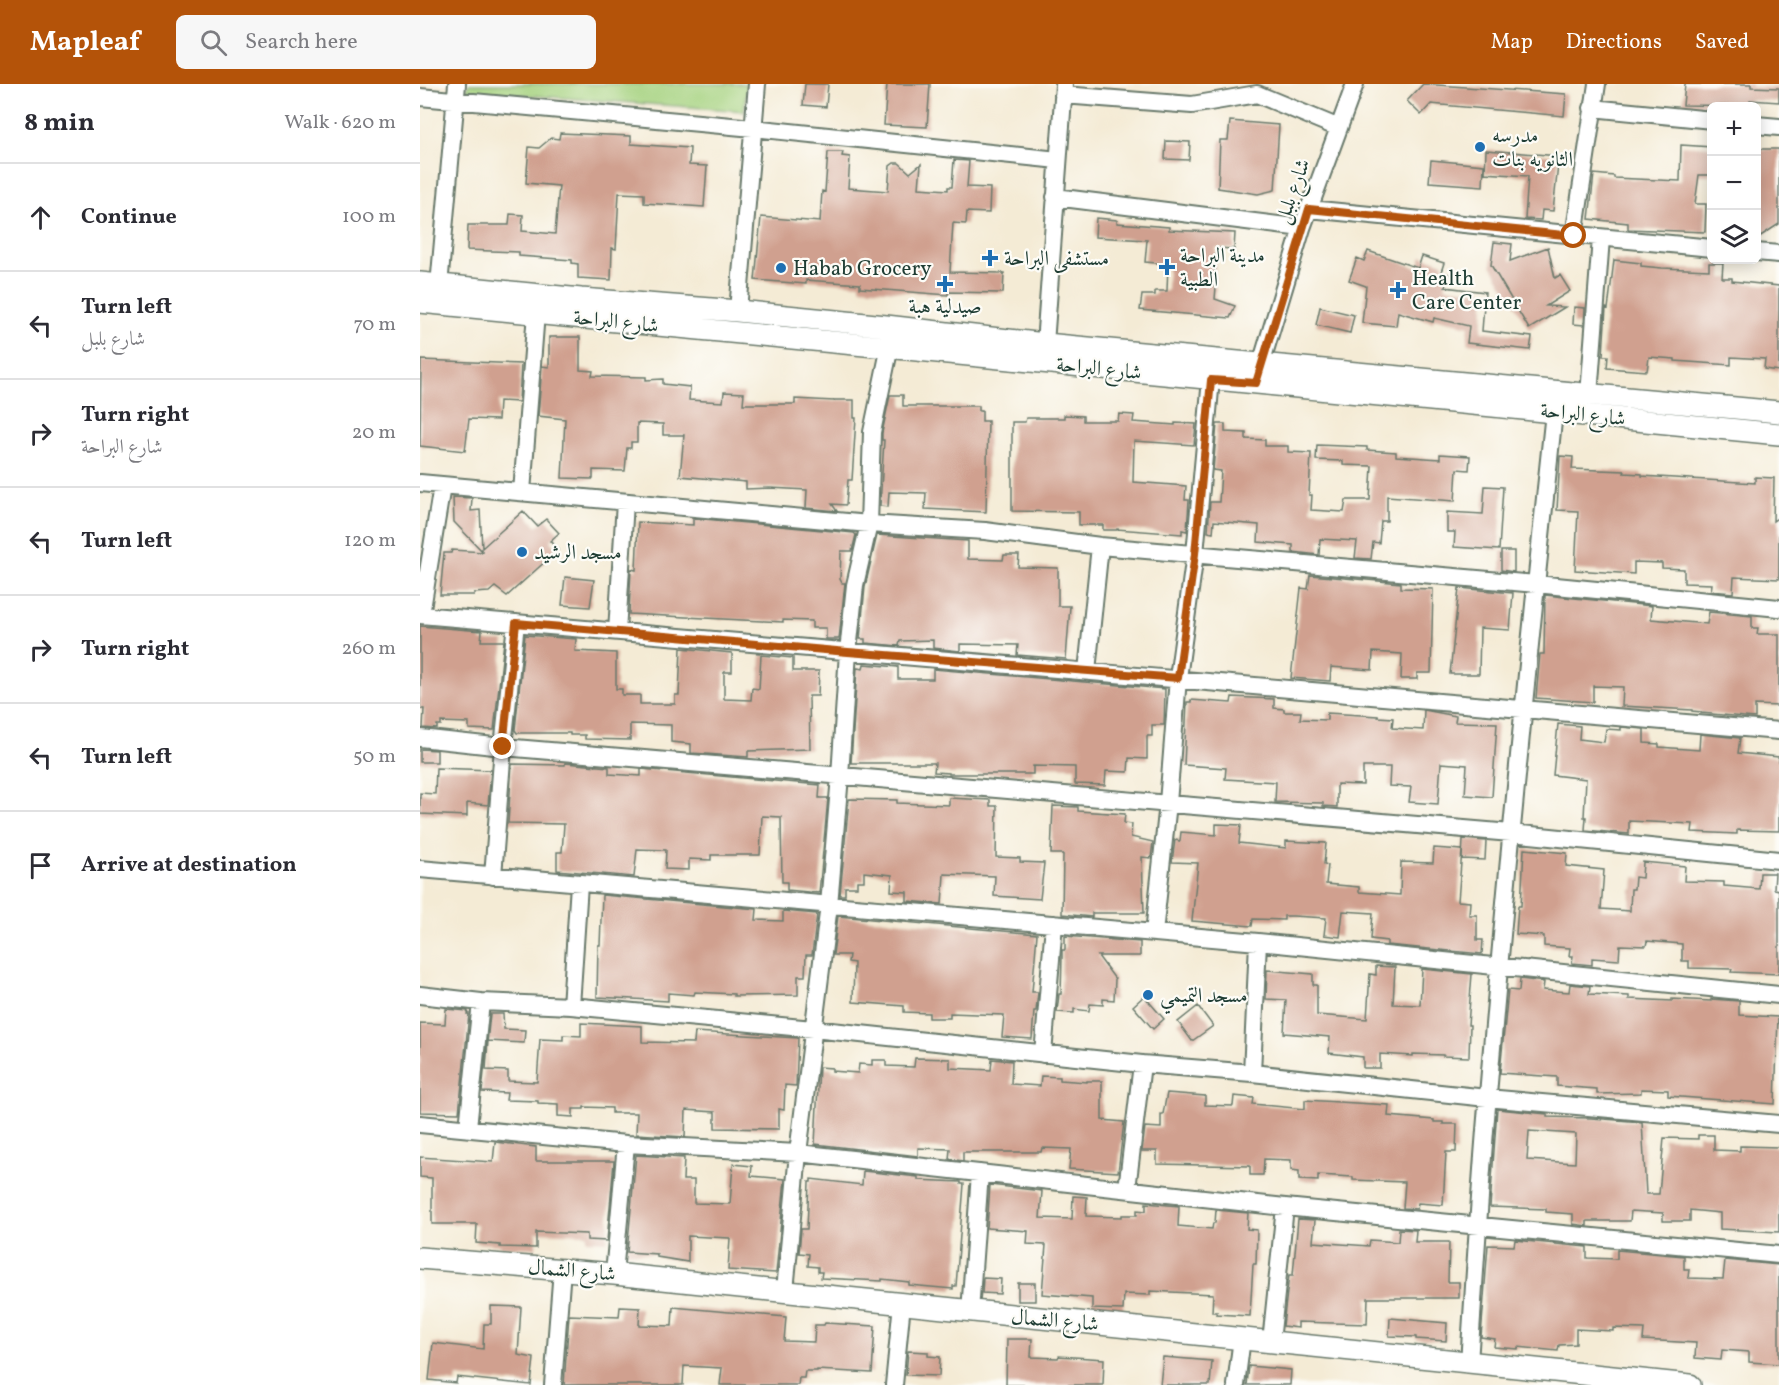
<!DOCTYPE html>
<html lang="en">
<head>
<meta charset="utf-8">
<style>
  body { margin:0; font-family:Vollkorn,Amiri,serif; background:#f7f7f7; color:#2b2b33 }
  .controls { position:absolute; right:18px; top:18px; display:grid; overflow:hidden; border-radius:9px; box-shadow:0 3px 15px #0003 }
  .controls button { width:54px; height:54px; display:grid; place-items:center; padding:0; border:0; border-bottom:2px solid #e1e1e2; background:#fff; color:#2b2b33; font:30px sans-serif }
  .stop { position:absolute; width:18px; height:18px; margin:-14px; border:4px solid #b45309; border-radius:50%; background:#fff }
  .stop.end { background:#b45309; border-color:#fff; box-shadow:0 2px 6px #0008 }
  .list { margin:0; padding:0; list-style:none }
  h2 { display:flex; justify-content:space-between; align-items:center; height:78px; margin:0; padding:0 24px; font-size:26px }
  h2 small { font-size:20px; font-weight:400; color:#7c7c81 }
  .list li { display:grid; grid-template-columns:39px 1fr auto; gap:18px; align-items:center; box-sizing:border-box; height:108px; padding:0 24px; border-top:2px solid #e1e1e2 }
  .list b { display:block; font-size:22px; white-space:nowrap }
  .list p { margin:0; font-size:20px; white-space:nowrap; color:#7c7c81 }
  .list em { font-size:20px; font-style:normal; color:#7c7c81 }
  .icon { flex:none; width:33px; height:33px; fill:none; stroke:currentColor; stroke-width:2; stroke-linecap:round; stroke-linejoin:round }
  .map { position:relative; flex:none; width:1359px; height:1301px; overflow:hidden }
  header { display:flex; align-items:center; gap:36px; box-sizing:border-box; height:84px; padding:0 30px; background:#b45309; color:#fff }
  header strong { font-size:28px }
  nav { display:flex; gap:33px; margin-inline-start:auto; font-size:21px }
  .search { width:420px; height:54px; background:#f7f7f7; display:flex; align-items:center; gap:15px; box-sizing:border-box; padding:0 21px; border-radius:9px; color:#7c7c81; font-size:22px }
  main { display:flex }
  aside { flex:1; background:#fff }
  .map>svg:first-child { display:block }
  .green { fill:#a5d27f; stroke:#62885a; stroke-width:1.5 }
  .building { fill:#d0a08f; fill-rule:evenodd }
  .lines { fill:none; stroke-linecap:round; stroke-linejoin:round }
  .minor-casing { stroke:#6a7a6c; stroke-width:20 }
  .tertiary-casing { stroke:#6a7a6c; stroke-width:24 }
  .minor { stroke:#fff; stroke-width:16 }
  .tertiary { stroke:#fff; stroke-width:21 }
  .route { stroke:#b45309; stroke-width:8 }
  .poi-dot { fill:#1f6fb2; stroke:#fdfcf7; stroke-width:2 }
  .labels { text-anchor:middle; stroke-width:4.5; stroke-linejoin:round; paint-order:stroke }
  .poi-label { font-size:21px; fill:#1f3d34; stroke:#fdfcf7; text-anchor:start }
  .street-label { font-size:21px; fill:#1f3d34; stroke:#fdfcf7 }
</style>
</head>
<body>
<header>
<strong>Mapleaf</strong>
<div class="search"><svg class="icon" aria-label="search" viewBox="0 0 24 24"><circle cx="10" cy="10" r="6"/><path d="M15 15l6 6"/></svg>Search here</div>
<nav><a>Map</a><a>Directions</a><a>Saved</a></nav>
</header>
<main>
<aside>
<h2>8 min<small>Walk · 620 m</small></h2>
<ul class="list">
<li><svg class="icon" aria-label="ahead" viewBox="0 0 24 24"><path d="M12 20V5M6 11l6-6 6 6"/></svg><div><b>Continue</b></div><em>100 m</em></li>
<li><svg class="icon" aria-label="left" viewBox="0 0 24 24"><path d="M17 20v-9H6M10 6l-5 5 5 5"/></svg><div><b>Turn left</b><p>شارع بلبل</p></div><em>70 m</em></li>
<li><svg class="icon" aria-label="right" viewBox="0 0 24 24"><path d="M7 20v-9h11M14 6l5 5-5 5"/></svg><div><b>Turn right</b><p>شارع البراحة</p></div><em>20 m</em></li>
<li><svg class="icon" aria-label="left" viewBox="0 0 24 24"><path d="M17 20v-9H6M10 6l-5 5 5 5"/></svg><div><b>Turn left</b></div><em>120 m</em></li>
<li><svg class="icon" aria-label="right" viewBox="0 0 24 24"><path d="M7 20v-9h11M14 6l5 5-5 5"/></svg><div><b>Turn right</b></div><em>260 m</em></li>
<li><svg class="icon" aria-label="left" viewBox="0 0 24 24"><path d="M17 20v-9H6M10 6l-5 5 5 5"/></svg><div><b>Turn left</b></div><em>50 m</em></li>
<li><svg class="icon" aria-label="arrive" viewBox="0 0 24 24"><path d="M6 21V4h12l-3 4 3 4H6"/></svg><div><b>Arrive at destination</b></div></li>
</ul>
</aside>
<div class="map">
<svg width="1359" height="1301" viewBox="0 0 1359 1301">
  <rect width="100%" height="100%" fill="#fdfcf7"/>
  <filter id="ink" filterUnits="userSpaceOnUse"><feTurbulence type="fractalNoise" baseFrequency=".0167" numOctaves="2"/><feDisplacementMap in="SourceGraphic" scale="12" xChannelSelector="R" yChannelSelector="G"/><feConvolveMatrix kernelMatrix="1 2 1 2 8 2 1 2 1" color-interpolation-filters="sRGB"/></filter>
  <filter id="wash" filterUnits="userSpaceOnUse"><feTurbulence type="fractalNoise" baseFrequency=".008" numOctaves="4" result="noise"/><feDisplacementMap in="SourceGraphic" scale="24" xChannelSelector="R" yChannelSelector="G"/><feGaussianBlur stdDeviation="1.35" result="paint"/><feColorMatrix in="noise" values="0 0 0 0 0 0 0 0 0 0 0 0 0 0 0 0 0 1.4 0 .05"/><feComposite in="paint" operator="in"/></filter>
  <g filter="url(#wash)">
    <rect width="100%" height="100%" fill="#f4ebd5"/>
    <path class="green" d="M48,0H327L324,27L47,7Z"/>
    <g id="blocks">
      <path class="building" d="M385,0H408L406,23L383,21Z
        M467,0H510L507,43L464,41Z
        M1003,0L1146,10L1144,32L1011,20L1001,31L987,17Z
        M1265,0H1331V3L1359,4V18L1330,16V22L1263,21Z
        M810,37L859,41L855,106L838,110L798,104L800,56H808Z
        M140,49L211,52V60L270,64L269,81L287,82L284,123L224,119V110L199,109L196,165L192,164L191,196L158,194V180L152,179V176L99,172V168L47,166L48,141H89L90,130L103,131L102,147L135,150L139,102L106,99L109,63L119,64L131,54L139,55Z
        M746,57L770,58L769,76L745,75Z
        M1261,61L1292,63L1290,91H1279L1275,120H1286L1285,148L1208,145V139L1169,135L1174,90L1194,92V94L1260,97Z
        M1337,65H1359V140L1336,155Z
        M1066,66L1139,72L1133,127L1122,126L1121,136L1105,135L1108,92L1065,89Z
        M408,68H423L422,72L430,73L428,104L468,107L470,82L474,79H479L490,89L501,80L499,104L528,106V103H532L534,76L549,77L547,103L570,104L569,129L547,128L546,140L533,139L530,188L584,189L583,209L528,208V211L440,204V200L386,196V200L335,196L341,133L400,138L402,107L405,108Z
        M1011,76L1064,81L1063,102L1009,98Z
        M676,134L697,136V139L749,143V146L815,149L814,165L796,164L794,203H796L795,215L815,222L810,234L720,226L722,211H735V207H747L748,180L725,178L727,156L675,153Z
        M1074,158L1092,160L1090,177L1128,163L1135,194L1140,191L1150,207L1126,222L1145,223L1109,245L1071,181Z
        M948,167L998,184L1002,172L1024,179L1021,188L1029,190L1025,203L1065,208L1062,247L1112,253L1110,266L1047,259L1049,242L1014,234L1013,238L978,228L976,242L942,239L946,202L929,196L937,174L944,177Z
        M1194,176L1221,179V182L1242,184L1289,186V179H1303L1302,194H1312V197L1359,202V287L1344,285L1345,275L1311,273V281L1255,277V275L1229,273L1227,287L1187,284L1188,272H1183L1184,255L1186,224L1188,225Z
        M900,223L934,231L930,249L896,241Z
        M1154,223L1165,224L1164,241L1153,240Z
        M129,253H160V286L173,287L172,292L226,293V296L243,295V300L270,303L269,316L303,318L304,308L324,309L323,320H375V315L414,317V316H434V334H436L432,396H428L426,421L412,420L417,427L386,424L387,406L350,404L326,405V398L260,392L264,351H243V340L217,339V358H211V364H207L205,387L173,386V395L142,394L145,335L118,332L122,282L129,283Z
        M1,276L101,280L99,318L79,317L78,336L49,335L45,367L0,362Z
        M470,311H483V322H559V327H562V337H568L566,428L505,425L506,409L469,408L468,423L460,422L464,356H462V349Z
        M699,330L714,331L713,338L755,341V339L776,340L774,361L714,357L713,398L766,402L765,416H769L767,447L762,446V450L697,445V446H683V441H659V428L592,427V338H605L606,334H644V331L663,332V337H698Z
        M797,340H805V348L826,349V355L845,356V362H868V368L891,369L889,411H892L891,426L924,428L926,416H950L952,382L923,381V377L896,376L897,361L947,363V366L976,368V372L1020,375V370L1050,372L1049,386L1037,385L1035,417L967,412V437H961L959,459L953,458L951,475L935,474L937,457L900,455L899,471L873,468V461L838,458L839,441L794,437L793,449L788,448L790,418H799L801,387L793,386Z
        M1140,372L1153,373L1152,385L1205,387L1204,389L1222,390V392L1335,399V393L1354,394L1353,437L1359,433V495L1314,493L1313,509L1291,507L1292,500L1264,499V485L1242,484V479L1214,478V490L1155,486L1158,427L1137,426Z
        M1065,402L1083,403L1079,466L1034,463L1035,448H1027V428L1063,430Z
        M33,413L52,414L51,427L60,426L62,464L103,427L117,442L126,435L139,449L130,457L138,466L87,512L75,503L69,508L54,509V511H20L24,469H31L32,466L63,468L34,438Z
        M273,434L434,449L436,451L432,467H421L420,495L422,499H425L419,555H406V544H392V537L363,536V538L209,530L211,485L216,486L218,438L273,441Z
        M457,451L548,457V475L583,476L584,471H599L598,483L638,484V522H650L646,575L597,571L598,561L540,560V567L513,564V556L480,557L479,562L445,559V555H440L445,503Z
        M1081,467H1094V488L1081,486Z
        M890,491L981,499V504L1013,505L1011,589H997V595H981L982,570L953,568L952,586L911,583L910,597L871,594L881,504L888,505Z
        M145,493L174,496L170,523L142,521Z
        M1039,504L1093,509L1090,546L1060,544L1059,590H1030Z
        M1125,511L1232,522L1231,535L1287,540L1289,528L1332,532V544H1338L1337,550H1359V622L1335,621V634L1281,629V628L1272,627V626L1202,622L1203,603L1173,602V618L1116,614L1120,570H1124Z
        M0,542L62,547L61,557H84L74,646L49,645V639L21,638V641H17V645L3,644L4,625H0Z
        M105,551L156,555L155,567L196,569V605H202V611H220V620H255V611H259L261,564L312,569V588H304V615L331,616L332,604L339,605L341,571L373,574V587H399L398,612H389L390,665L328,667V673L271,669V660L251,658V641L210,640V656L165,655V651H150V649H97L95,646Z
        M444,580L478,583V595H513V585L745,605L744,641H732V652H727V675L709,674L708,688L686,687L685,701L655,700V683L613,682V690H529V689L514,688L515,679H431L437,584L443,585Z
        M812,613L854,615V624L864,625V628H881L880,635L907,636V629L958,632V633L973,634L972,644L1003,646L1004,626L1036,632L1035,638L1077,639L1072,713L1045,711L1047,681L1021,679L1018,720L989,718L991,703L969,702L970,683H943V701L917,700V723L903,722V719L855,718L856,698L805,695L806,684L764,681L767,618H771V616L811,619Z
        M1138,640L1160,642L1159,655L1184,658L1186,645L1201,646V643L1224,645V659L1239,660V663L1279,666L1280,650L1320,654L1318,669L1359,673V747L1317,746V750L1272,748L1273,740L1209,737V750L1165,746L1166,733H1164L1166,695L1133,691Z
        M0,665L17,666V678H0Z
        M145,679L189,683V690L221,692V685L400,701L399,714H408L399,809L367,806V798H362L361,733L342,732L340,771H291V776L269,775V786L245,785L246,766L217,765L214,793L137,786V768H142L144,740L88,739L92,680L145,681Z
        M16,684L71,686L68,721L47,719V732L0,730V709L15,710Z
        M529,714L570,716V722H577L576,773L600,774V778L624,779L620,815L574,812L575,792L524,790L522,820L487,817V808L471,807L472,791L444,788V797H437V803H425V811H420L429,715L477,716V719L529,721Z
        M633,722L658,723V727L705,730L704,739L712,740L711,753L733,758L731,774L722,773L724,829H672V833L642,830L643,770H631Z
        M796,740L821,741L819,759L866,764V757L906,759L904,780L908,781L906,800L939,803V808L980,811L981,778L1013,779L1014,764L1042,766L1038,817L1050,818L1049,831H1057V856H1063L1062,870L967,861V857L951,855L953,829L923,827L920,853L904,851L906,834L873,832H864V836L833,835L832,842L772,837L778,779L752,778L755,756L760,757L761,748L796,751Z
        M1043,755L1066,757L1065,776L1042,775Z
        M1104,765L1147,769L1146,782L1184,786L1181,825L1210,827L1211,805H1214L1215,793L1222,794L1223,778L1265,782L1264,797L1304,798V802L1339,805L1340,789H1355L1354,805L1359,806V890L1311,888L1312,885L1269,884V877H1262V860L1227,857L1226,862L1200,861L1199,876L1172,874V881L1152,879L1153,872H1149L1150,864L1124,862V852L1096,850L1098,822H1101Z
        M182,811L337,825L336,836L363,837V827L397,830L392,871H386L385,892H378V911L314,912V910L275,908L274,911L248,909V917L177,913L178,861H180Z
        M418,832L617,850L612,908H618L616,927H614L612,955L582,953L584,931L530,929V934H509V929L484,928V922L433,918L434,879L428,878L429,871H413Z
        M645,852L720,858V872H678L695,895L694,916L683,915V921L670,920L669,927L654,925V929L637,928L639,910H641L642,873V866H645Z
        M956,882L975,883L973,920L1000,921L1002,885L1052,890L1048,941H1050L1049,973L1023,972V971L993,970V972L960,970V984H943V973L909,969L910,953L864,949L866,916L846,915L847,886L893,890V901H897V931L947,935L950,890L956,891Z
        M1100,895L1124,898L1123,906L1149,908L1150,900L1170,902L1169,910L1209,912V915L1252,917V915L1291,917V915L1319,917V931L1358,933L1355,1020L1248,1012V1006L1221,1005V1009L1177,1010V1005L1137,1002V993L1080,989L1088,906L1099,907Z
        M724,912L744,935L733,945L713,922Z
        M778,922L793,942L772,957L758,938Z
        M26,925L48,927L47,930H49L39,1029L0,1028V939L25,940Z
        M70,930H83L84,945L105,946L104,959L68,957L66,986L88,987V997L117,998L120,955L143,956V951L161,952V939L222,942V958L274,959L275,948L378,954L376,1002L365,1001L364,1026L359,1025V1045L295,1044V1028L266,1026L265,1053L216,1050L217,1029H192V1024L164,1023V1025H153V1033L138,1032V1020L118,1019V1017L86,1016L87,1009L62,1008Z
        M495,974L530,975V984L571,986L572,975L592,977L591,1000L620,1002L621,992L640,993V996L667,998V997H682V1036L704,1038L698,1088L649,1085L651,1065L622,1064L621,1068H543V1077L529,1075L530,1065L498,1064V1072L395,1060L399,983L412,984V987L438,989L439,980L452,981V976H466V982L494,983Z
        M747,1009L785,1012V1021L813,1022L814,1012L834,1014L833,1020L885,1025V1016L969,1021L968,1032L1014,1036V1038H1023V1040H1037L1036,1068H1026L1023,1121L998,1119L997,1125L983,1124L985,1098L933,1096V1093L898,1091V1097L879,1096V1087L871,1086V1076L844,1075L843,1091H830V1082L737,1080V1067H722L725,1043L741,1044V1030H743Z
        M1077,1025L1127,1030V1033L1171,1034L1222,1038L1226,1110H1239L1244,1054L1278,1055V1051H1294V1066L1320,1067V1062L1359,1063V1148L1300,1145V1129L1270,1126V1137H1243V1129L1211,1127L1210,1137H1167V1142L1153,1140V1130L1126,1128V1125L1070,1123ZM1109,1047L1156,1050L1155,1079L1107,1076Z
        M75,1058L116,1063V1077H194L187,1157L167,1156V1150L116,1148V1164L80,1163V1161L56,1159L57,1140H12V1094L0,1093V1073L73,1078Z
        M216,1071L264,1074L263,1096H274V1119L310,1120L313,1080L332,1082L331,1092L365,1095L356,1189L308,1186L310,1154L268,1152V1178L237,1173V1170L207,1168Z
        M443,1087L498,1093V1096L541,1098V1100H544L536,1202H533V1205L489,1201V1198L462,1195V1197L401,1194L402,1188H398V1183L388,1182L389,1170L379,1169L381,1145H387L389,1098H391V1095L442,1101Z
        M570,1101L622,1107L620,1134L652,1135L653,1112L667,1113L666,1132L702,1133V1131H717V1126L726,1127V1119L759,1122L758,1142L792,1145L793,1139H795L796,1126L828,1129L827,1145L837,1146L836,1180H833L830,1232L796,1230L797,1228H792L793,1210L730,1207V1211L704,1210L703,1226L672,1225V1214L622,1210L626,1161L607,1160L608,1147L567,1144Z
        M878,1135L895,1136L893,1158L949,1162L950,1156L978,1158L979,1145L996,1146L995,1158H1029L1028,1198H1039V1214H948L947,1240L878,1238V1244L863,1242L869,1191H873Z
        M1095,1156L1167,1163V1174L1197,1175V1166L1264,1172V1185H1269L1268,1194L1303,1195L1305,1176L1359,1181V1280L1329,1278V1268L1302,1266L1301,1276L1275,1274L1276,1259L1223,1256L1224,1245L1193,1244V1247L1156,1245V1260L1139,1261L1138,1267L1098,1263V1265L1074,1263L1075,1255L1061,1253L1068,1161L1094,1162Z
        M563,1194L581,1195L580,1210L562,1209Z
        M598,1199H615V1217H598Z
        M71,1222L101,1223L98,1271L114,1274L111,1301L37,1293L36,1299L9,1296L13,1259L63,1265L64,1240H71Z
        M200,1223L220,1224L219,1241L252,1242L253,1223L366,1233L364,1257L394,1258L395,1241H404L405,1239L455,1242L452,1289L397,1286V1287H385L384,1294H379L378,1301H300L302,1284L264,1282L263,1301H144L149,1231L199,1233Z
        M970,1234L1027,1239L1026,1257L996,1255V1253L969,1252Z
        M587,1255H612L611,1273L638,1274L639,1272L684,1275L683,1301H586Z
        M488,1267L508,1268V1272L520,1273L519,1292L486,1291Z
        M743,1273L792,1277L790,1301H740Z
        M829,1282L871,1286L870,1301H827Z"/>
    </g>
  </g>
  <g filter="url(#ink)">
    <use href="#blocks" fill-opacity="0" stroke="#6a7a6c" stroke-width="1.5"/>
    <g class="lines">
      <defs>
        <path id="minor" d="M643,11L772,21L837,10L919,44
          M0,13L333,44L638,76
          M1172,24L1292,36
          M1336,41L1359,43
          M635,113L882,144
          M889,125L1292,164
          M1154,152L1177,0
          M1336,168L1359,170
          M19,202L37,0
          M318,227L337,0
          M625,260L644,1
          M838,290L882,144L935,0
          M1169,311L1181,154
          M0,399L449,440L565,447L680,462L1116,500L1359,524
          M102,408L116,229
          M0,531C453,572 906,605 1359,647
          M1,531L22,402
          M197,548L205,418
          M667,587L680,462
          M0,654L83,663L1091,749L1359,776
          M0,785L838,858L1359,911
          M73,792L83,663L96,539
          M734,849L748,719L758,594L775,470L791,295
          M0,911L61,918L151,922L393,945L722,980L832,989L1067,1014L1359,1040
          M151,922L159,800
          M623,970L634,840
          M832,989L838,858
          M0,1040L206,1060L378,1069L865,1123L1359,1171
          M48,1044L61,918
          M707,1105L722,980
          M194,1190L206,1060
          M365,1207L378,1069L409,821L420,692L428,568L435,501L449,440L452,348L470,262
          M550,1228L560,1089
          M851,1258L865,1123
          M1049,1279C1055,1189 1060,1100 1068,1011C1087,783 1110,555 1134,328
          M133,1301L142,1185
          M474,1301L482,1219
          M816,1301L822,1254"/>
        <path id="tertiary" d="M0,199L161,215L318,227L466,242L625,260L1359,328
          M0,218C453,260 906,307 1359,350
          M0,1174L194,1190L1270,1301"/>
      </defs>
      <use href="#minor" class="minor-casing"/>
      <use href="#tertiary" class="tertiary-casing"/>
      <use href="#minor" class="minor"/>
      <use href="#tertiary" class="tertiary"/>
    </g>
  </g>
  <g class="lines" filter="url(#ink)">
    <path class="route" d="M83,663L96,539L428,568L758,594L775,470L791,296L836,299L889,125L1154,152"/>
  </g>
  <g class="poi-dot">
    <circle cx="1060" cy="63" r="6"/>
    <path d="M567 165h6v6h6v6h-6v6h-6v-6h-6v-6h6z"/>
    <path d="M744 174h6v6h6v6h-6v6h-6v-6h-6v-6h6z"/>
    <circle cx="361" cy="184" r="6"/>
    <path d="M522 191h6v6h6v6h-6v6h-6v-6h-6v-6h6z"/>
    <path d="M975 197h6v6h6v6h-6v6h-6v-6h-6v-6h6z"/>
    <circle cx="102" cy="468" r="6"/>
    <circle cx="728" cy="911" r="6"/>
  </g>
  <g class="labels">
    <g class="poi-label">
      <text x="1072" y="58">مدرسه<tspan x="1072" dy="24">الثانويه بنات</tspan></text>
      <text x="760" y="178">مدينة البراحة<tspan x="760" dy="24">الطبية</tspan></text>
      <text x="584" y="181">مستشفى البراحة</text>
      <text x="373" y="191">Habab Grocery</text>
      <text x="992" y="201">Health<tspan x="992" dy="24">Care Center</tspan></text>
      <text x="525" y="229" text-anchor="middle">صيدلية هبة</text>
      <text x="114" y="475">مسجد الرشيد</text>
      <text x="740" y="918">مسجد التميمي</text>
    </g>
    <g class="street-label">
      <text transform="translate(872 107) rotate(-70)" y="7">شارع بلبل</text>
      <text transform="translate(196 237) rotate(6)" y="7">شارع البراحة</text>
      <text transform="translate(679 284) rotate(6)" y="7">شارع البراحة</text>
      <text transform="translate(1163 330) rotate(6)" y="7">شارع البراحة</text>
      <text transform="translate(152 1186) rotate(5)" y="7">شارع الشمال</text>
      <text transform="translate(635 1236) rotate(5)" y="7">شارع الشمال</text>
    </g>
  </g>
</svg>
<div class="controls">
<button>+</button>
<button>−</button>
<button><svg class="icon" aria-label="layers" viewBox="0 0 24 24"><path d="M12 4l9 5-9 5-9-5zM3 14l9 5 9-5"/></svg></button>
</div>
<div class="stop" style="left:1154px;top:152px"></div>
<div class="stop end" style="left:83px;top:663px"></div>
</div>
</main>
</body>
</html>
